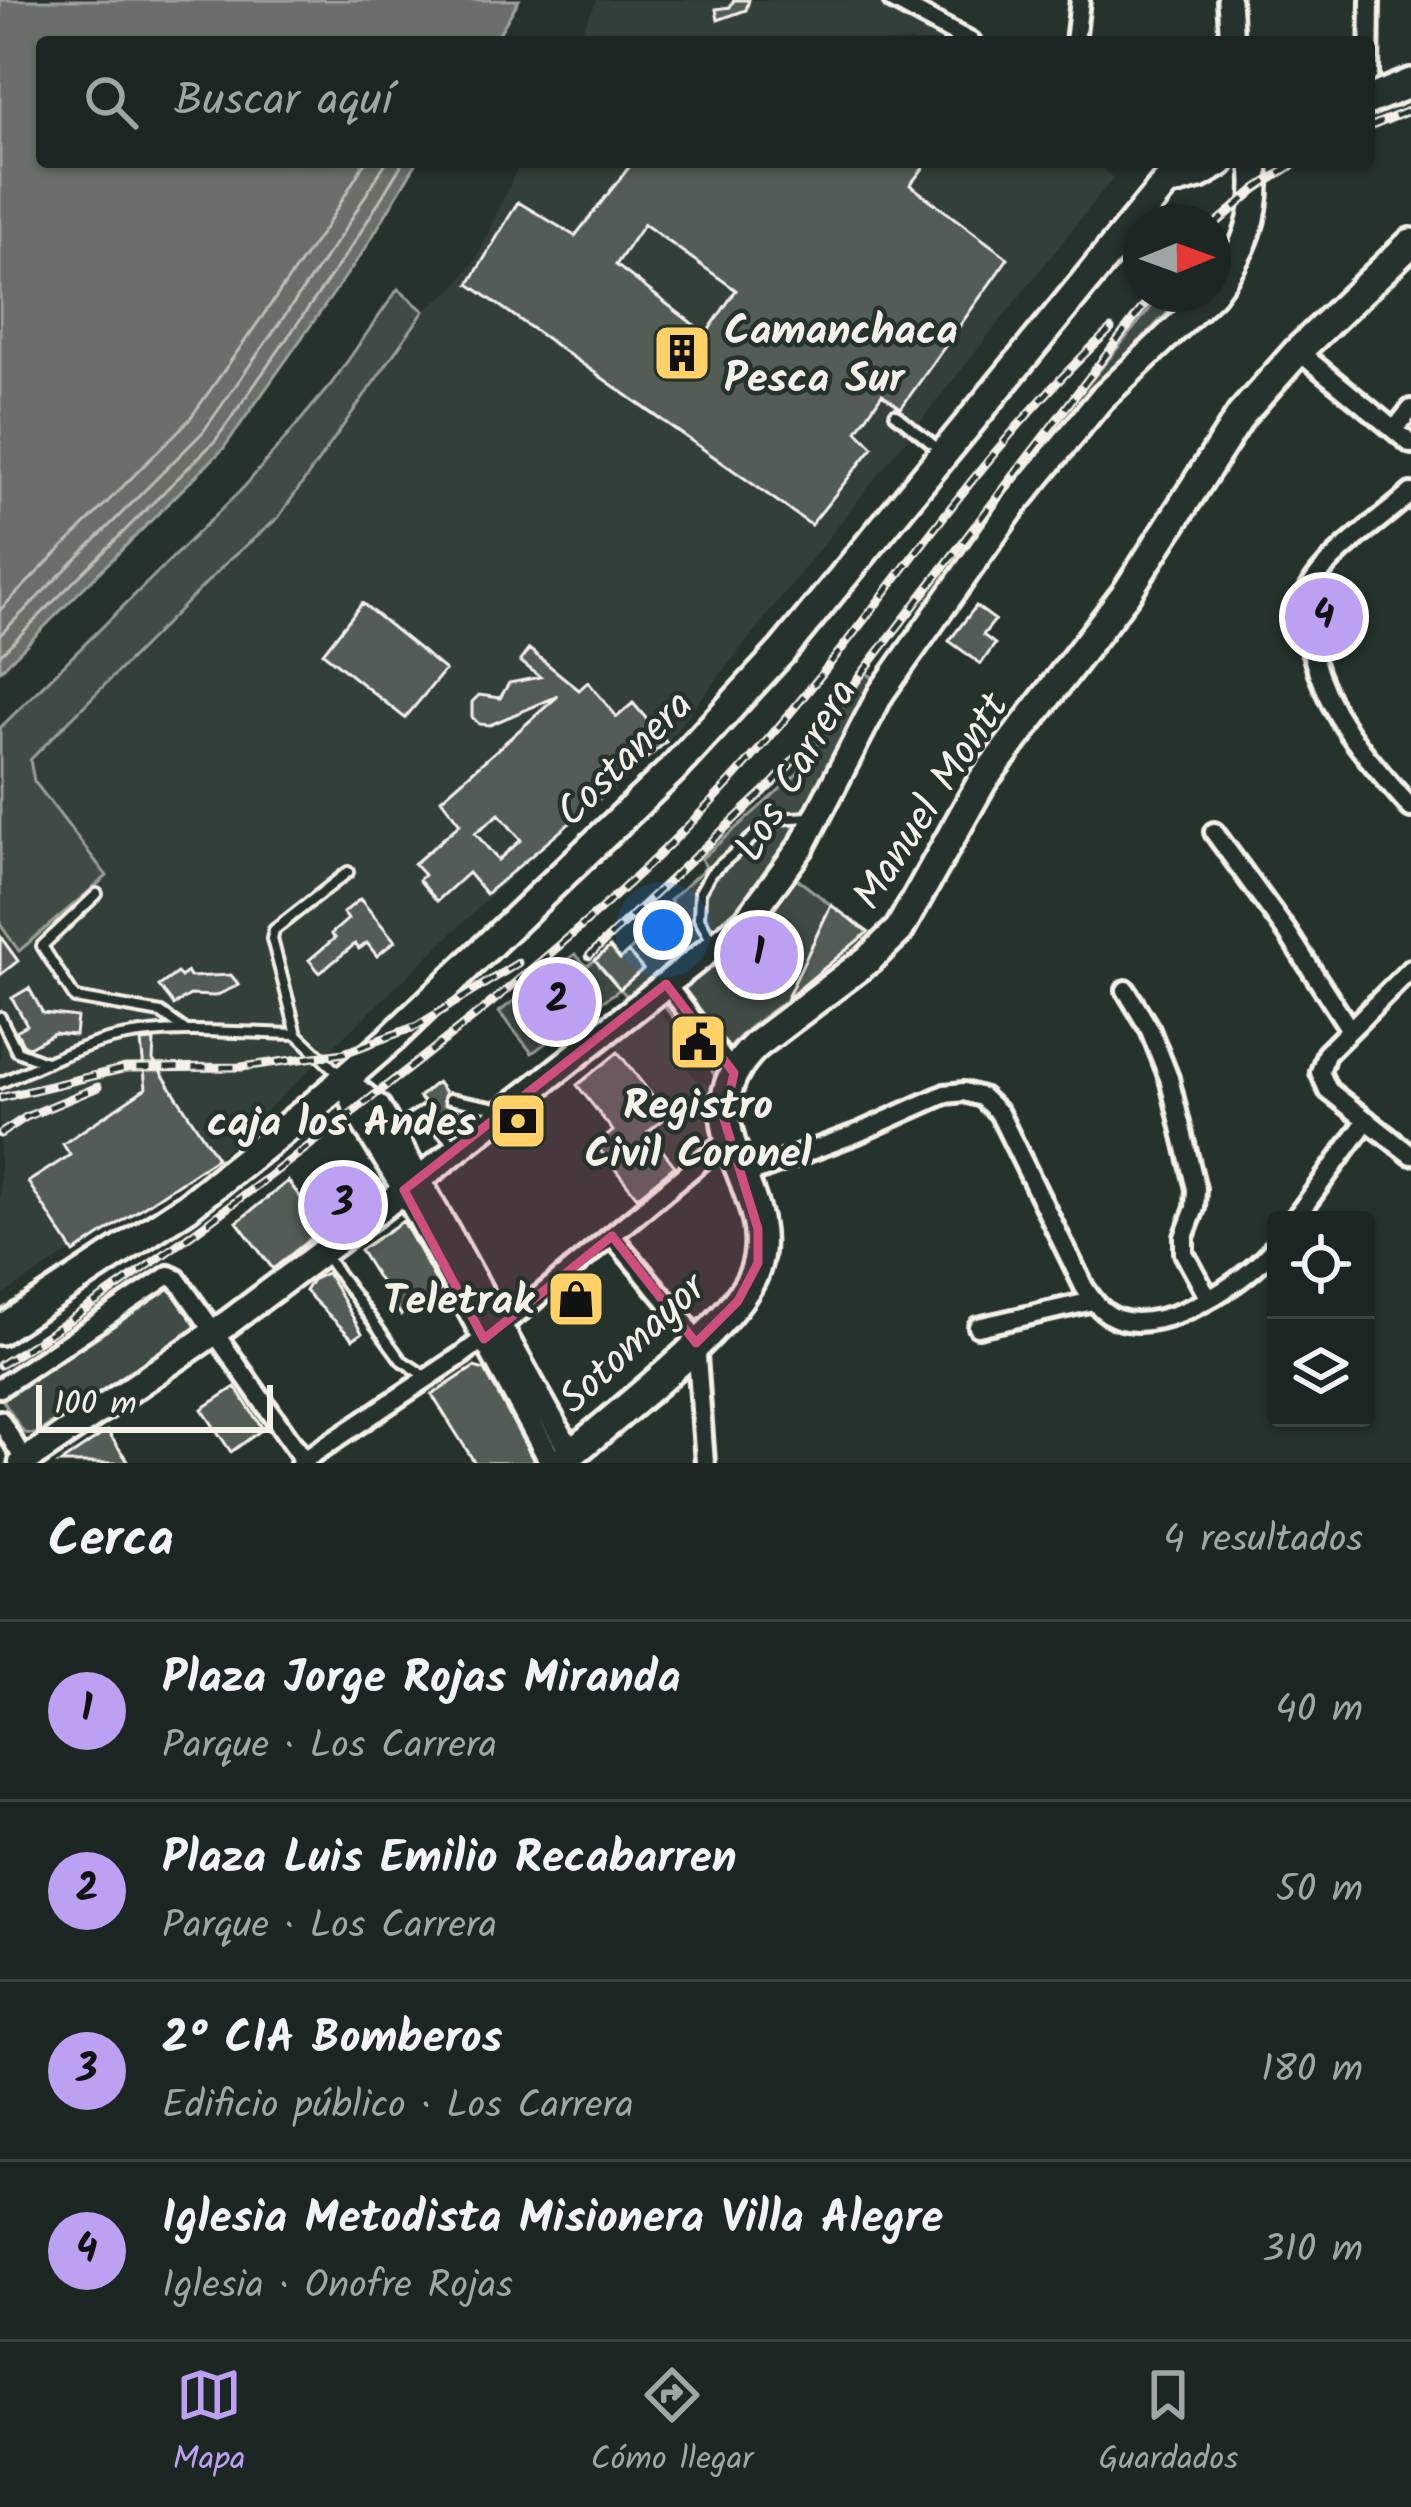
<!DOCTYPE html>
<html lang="es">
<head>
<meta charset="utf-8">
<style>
  body { margin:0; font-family:Kalam,sans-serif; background:#252e2a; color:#f1f3f6 }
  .controls { position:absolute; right:36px; bottom:36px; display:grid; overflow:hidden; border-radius:12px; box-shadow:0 3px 9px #0004 }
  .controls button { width:108px; height:108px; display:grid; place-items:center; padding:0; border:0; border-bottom:3px solid #3a4340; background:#1c2622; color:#f1f3f6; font:60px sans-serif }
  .compass { position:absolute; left:1123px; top:204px; width:108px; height:108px; border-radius:50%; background:#1c2622; box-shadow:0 3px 9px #0004; rotate:89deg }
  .scale { position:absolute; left:36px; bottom:30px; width:237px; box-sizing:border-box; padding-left:12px; border:6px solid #f4f1e8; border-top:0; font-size:33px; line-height:42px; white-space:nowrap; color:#f4f1e8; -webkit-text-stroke:9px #26332d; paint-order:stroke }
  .you { position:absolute; left:663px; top:930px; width:42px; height:42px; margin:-30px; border:9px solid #fff; border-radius:50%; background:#1a73e8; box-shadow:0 0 0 18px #1a73e833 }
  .badge { display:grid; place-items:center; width:78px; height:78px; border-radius:50%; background:#bca0f2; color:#111; font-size:39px; font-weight:700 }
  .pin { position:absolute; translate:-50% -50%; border:6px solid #fff; box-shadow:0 3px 12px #0006 }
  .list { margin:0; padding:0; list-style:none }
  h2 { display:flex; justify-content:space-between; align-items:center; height:156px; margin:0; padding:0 48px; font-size:51px }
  h2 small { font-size:39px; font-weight:400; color:#a0a5a5 }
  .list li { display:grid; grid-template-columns:78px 1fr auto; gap:36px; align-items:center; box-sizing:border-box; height:180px; padding:0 48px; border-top:3px solid #3a4340 }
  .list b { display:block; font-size:45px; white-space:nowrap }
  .list p { margin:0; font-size:39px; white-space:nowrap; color:#a0a5a5 }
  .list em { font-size:39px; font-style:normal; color:#a0a5a5 }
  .icon { flex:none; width:66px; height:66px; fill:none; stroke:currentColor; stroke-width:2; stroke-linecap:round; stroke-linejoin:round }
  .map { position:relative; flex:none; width:1411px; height:1463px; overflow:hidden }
  .search { position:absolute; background:#1c2622; box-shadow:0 3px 9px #0004; left:36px; right:36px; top:36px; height:132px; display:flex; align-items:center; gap:30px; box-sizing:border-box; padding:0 42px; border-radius:12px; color:#a0a5a5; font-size:45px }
  .sheet { height:876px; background:#1c2622 }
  nav { display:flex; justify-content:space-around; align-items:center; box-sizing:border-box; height:168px; border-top:3px solid #3a4340; background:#1c2622; font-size:33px; color:#a0a5a5 }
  nav a { display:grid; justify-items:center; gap:6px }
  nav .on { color:#bca0f2 }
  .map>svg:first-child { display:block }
  .built { fill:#333f39 }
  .green { fill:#414b45; stroke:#9a9e96; stroke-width:3 }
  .water { fill:#676f68; stroke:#9fa39b; stroke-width:3 }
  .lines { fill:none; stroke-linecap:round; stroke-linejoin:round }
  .shore { stroke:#bcbdb5; stroke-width:3 }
  .building { fill:#525c55; stroke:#f4f1e8; stroke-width:3; fill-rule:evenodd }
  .service-casing { stroke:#f4f1e8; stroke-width:16 }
  .minor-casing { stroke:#f4f1e8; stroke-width:26 }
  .tertiary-casing { stroke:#f4f1e8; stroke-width:30 }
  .secondary-casing { stroke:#f4f1e8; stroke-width:33 }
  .primary-casing { stroke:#f4f1e8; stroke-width:36 }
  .service { stroke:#26332d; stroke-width:8 }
  .minor { stroke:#26332d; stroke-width:16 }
  .tertiary { stroke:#26332d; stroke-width:21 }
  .secondary { stroke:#26332d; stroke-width:24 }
  .primary { stroke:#26332d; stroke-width:27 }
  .rail-casing { stroke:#f4f1e8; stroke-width:9 }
  .rail { stroke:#26332d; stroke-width:4.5; stroke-dasharray:14; stroke-linecap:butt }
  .marked { fill:#ce4e7e; fill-opacity:0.2; stroke:#ce4e7e; stroke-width:9; stroke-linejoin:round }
  .labels { text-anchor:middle; stroke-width:9; stroke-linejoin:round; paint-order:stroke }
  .poi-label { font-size:42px; font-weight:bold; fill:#f4f1e8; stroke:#26332d; text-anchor:end }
  .street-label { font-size:42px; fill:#f4f1e8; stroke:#26332d }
</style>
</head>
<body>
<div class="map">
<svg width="1411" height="1463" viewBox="0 0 1411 1463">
  <rect width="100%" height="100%" fill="#26332d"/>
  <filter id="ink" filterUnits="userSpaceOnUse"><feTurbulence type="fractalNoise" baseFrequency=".00833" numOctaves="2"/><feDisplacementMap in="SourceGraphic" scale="24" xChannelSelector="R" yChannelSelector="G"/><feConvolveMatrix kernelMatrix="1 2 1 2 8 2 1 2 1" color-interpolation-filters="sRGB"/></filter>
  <g filter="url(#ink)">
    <path class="built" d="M597,0H910L958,42H576Z
      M520,162H1095L1113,178L666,743L534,855L217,1158L0,1297V924L20,951L106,876L34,781L30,761L230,559L278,518L424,311L454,288L477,258Z
      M659,1011L685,1045L677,1054L700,1085L705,1082L712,1092L706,1098L711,1113L710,1131L701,1146L693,1144L687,1149L690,1155L678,1166L654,1132L672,1115L615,1045Z"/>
    <path class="green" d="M398,289L424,311L278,518L230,559L30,760L34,781L107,876L19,951L0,924V728L245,486L332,383Z
      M1162,294H1186L1072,409L1070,406Z
      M866,673L874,678C832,755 796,844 736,909C705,942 663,969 628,997L620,989L532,1053L499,1012L575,954L587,966L595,960L620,989L642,970L628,952L675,908L670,900L706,867L701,859L797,774Z
      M788,872L831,905L794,983L796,993C764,1018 724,1037 716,1079L708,1062L656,996Z
      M160,1283L171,1284L194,1319L195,1329L35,1434L24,1433L0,1396V1378Z"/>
    <path class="water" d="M0,0H519L494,42H42V162H417L365,249L223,449L0,671Z"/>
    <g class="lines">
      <path class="shore" d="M0,610L189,420L327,225L365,162
        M0,635L203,432L342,234L386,162
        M0,655L215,441L354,243L403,162"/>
    </g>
    <path class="building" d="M734,0H749L746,10L718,20L716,9L730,7Z
      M633,162H928L910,185L1008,258L901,408L882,394L857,431L873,447L811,525L469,284L518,202L575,236ZM644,224L736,290L706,334L616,265Z
      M362,603L445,670L405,718L323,653Z
      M976,606L995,620L983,635L995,644L981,664L949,641Z
      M529,649L579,690L588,682L617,717L633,703L666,742L486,894L468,873L437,901L419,880L424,875L414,864L460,824L441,799L558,696L490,725L479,724L472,717V702L479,695L500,698L509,683L540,677L520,661ZM499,814L521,840L498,860L475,833Z
      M360,899L395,941L377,956L367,943L359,949L355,944L320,973L309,960L335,938L331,934L348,919L343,913Z
      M831,905L868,932L786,1000Z
      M0,936L18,961L0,975Z
      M610,947L620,959L628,952L643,969L620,989L595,960Z
      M187,972L190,977L231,975L239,985L215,996L190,995L174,1005L159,986L177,973L181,977Z
      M29,988L43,1013L77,1017L75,1035L54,1033L29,1047L23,1044L16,1031L27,1025L12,998Z
      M154,1041L153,1060L217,1158L74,1253L28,1182L70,1155L63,1144L146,1088L141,1042Z
      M618,1052L668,1116L648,1132L675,1166L637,1197L596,1145L613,1131L577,1085Z
      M437,1082L445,1092L444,1104L460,1112L446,1124L435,1113L434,1104L423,1102L419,1097Z
      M288,1181L324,1228L273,1269L237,1222Z
      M403,1221L441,1290L401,1315L360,1250Z
      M327,1273L362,1333L353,1339L305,1291L312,1280Z
      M474,1367L485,1370L535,1463H475L432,1395Z
      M235,1387L263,1429L231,1452L202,1409Z
      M107,1431L129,1463H60Z"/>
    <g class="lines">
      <defs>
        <path id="service" d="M895,414L941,451
          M97,894L42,946L75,998L161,1013L184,1029
          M713,943L699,918L700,892L711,873L774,819L809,817
          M0,1017L17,1051L45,1062
          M297,1034L272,939L274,930L348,872
          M0,1083C39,1066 79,1045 121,1037C179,1026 238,1033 297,1034L339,1074
          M450,1099L497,1108
          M423,1112L455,1145
          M393,1130L428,1109
          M326,1257L401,1360L427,1377"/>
        <path id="minor" d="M893,0L971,42
          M1075,42L1080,0
          M1369,74L1370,0
          M1298,351L1411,444
          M1394,430L1411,409
          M1411,493C1382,519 1335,550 1314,581C1298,604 1305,628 1312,653C1330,720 1366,757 1411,808
          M1214,832L1287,932L1350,1030
          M1411,969L1326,1054L1320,1072L1328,1090L1411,1155
          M666,984L734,1073
          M1126,990L1150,1030L1169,1078L1196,1189L1195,1208L1184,1237V1253L1209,1299
          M741,1177L858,1133L945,1094L964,1092L982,1097L999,1113L1084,1287C1093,1301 1102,1313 1118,1319C1165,1335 1249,1281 1276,1245
          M1294,1220L1367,1120
          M612,1236L686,1324L696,1343L705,1463
          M978,1327L1093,1301
          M0,1388L169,1275L177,1279L306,1463
          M0,1420L26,1463
          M300,1463L462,1355L522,1310L728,1139"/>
        <path id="tertiary" d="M1229,0L1232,42
          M345,1080L379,1107L571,1453
          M345,1080L356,1111L404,1190L552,1463"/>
        <path id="secondary" d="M1213,293C1244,253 1261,213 1254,162
          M22,1463L228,1323L421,1178L746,921L802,846L881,693L1014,505L1101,399L1212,294"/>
        <path id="primary" d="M1369,100L1411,83
          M0,1330L187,1207L316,1104L392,1038L671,771L782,651L1166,183L1199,174L1220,162
          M560,1463C607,1423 738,1323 755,1270C782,1190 675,1122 756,1045L869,959L899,930L983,780L1127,592L1241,415L1298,351L1411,243"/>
      </defs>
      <use href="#service" class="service-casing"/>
      <use href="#minor" class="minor-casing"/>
      <use href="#tertiary" class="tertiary-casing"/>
      <use href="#secondary" class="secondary-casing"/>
      <use href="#primary" class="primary-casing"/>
      <use href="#service" class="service"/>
      <use href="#minor" class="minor"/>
      <use href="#tertiary" class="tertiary"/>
      <use href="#secondary" class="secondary"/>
      <use href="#primary" class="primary"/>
      <defs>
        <path id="rail" d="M1369,127L1411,110
          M1213,226L1256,189L1297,162
          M589,956L773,783L804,749L1153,294
          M0,1098L126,1068L241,1067L344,1053L417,1026L518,963
          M0,1134L26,1117L98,1087
          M0,1365C131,1283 254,1189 376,1094C501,997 623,898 731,781C864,637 967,462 1111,329"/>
      </defs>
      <use href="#rail" class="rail-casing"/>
      <use href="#rail" class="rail"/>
    </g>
  </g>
  <path class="marked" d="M666,984L734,1073L724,1119L758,1229V1263L738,1301L696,1343L612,1236L484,1339L404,1190Z"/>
  <defs>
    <symbol id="building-square" viewBox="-11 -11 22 22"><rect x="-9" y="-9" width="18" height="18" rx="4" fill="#ffd166" stroke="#26332d"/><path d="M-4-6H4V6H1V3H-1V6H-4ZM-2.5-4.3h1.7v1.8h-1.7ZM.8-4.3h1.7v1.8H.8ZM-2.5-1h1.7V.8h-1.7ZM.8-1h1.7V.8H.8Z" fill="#111"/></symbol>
    <symbol id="civic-square" viewBox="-11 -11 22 22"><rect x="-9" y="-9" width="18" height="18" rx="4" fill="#ffd166" stroke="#26332d"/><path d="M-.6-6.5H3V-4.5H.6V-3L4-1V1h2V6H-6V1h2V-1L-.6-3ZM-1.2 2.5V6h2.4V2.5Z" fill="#111"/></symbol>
    <symbol id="bank-square" viewBox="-11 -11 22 22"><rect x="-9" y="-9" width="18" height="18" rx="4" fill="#ffd166" stroke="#26332d"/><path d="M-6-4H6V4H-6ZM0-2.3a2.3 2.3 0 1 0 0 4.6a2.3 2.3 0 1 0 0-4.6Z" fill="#111"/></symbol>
    <symbol id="shop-square" viewBox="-11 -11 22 22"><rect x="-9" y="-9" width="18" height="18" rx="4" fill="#ffd166" stroke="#26332d"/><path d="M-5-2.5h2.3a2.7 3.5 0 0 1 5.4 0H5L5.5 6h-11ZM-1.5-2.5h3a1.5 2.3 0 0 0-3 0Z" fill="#111"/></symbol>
  </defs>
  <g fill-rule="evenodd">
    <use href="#building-square" x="649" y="320" width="66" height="66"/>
    <use href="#civic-square" x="665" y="1009" width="66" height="66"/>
    <use href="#bank-square" x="485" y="1088" width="66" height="66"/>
    <use href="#shop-square" x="543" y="1266" width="66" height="66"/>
  </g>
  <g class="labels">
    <g class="poi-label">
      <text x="724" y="344" text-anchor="start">Camanchaca<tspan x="724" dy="48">Pesca Sur</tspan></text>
      <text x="698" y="1119" text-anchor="middle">Registro<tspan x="698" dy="48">Civil Coronel</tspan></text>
      <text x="476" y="1136">caja los Andes</text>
      <text x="534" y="1314">Teletrak</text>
    </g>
    <g class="street-label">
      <text transform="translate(623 757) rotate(-45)" y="15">Costanera</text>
      <text transform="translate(794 769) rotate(-60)" y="15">Los Carrera</text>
      <text transform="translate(929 800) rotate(-57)" y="15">Manuel Montt</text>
      <text transform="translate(631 1342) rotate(-43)" y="15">Sotomayor</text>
    </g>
  </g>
</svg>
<div class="controls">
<button><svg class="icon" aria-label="locate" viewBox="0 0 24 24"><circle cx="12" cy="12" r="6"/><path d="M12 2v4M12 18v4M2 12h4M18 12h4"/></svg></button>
<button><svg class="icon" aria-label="layers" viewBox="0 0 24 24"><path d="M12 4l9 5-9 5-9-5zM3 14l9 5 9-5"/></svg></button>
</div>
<svg class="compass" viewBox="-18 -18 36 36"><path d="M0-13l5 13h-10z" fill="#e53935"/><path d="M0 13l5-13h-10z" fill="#a0a5a5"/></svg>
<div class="scale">100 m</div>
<div class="you"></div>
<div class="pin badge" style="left:759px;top:955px">1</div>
<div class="pin badge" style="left:557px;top:1002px">2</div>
<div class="pin badge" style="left:343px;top:1205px">3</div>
<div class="pin badge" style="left:1324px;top:617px">4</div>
<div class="search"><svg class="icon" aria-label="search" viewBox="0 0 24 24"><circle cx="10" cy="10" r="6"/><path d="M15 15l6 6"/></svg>Buscar aquí</div>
</div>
<section class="sheet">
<h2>Cerca<small>4 resultados</small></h2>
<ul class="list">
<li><span class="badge">1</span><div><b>Plaza Jorge Rojas Miranda</b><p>Parque · Los Carrera</p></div><em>40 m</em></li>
<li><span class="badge">2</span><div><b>Plaza Luis Emilio Recabarren</b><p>Parque · Los Carrera</p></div><em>50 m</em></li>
<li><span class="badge">3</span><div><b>2° CIA Bomberos</b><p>Edificio público · Los Carrera</p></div><em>180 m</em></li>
<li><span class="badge">4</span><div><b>Iglesia Metodista Misionera Villa Alegre</b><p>Iglesia · Onofre Rojas</p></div><em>310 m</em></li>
</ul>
</section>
<nav>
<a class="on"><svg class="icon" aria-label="map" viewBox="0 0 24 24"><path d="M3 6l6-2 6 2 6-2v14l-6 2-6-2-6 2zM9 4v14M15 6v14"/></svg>Mapa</a>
<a><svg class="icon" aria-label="directions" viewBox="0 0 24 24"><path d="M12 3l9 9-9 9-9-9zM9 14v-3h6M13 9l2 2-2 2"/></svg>Cómo llegar</a>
<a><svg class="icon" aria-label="saved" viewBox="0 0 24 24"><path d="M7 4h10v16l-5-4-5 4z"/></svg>Guardados</a>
</nav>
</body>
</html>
